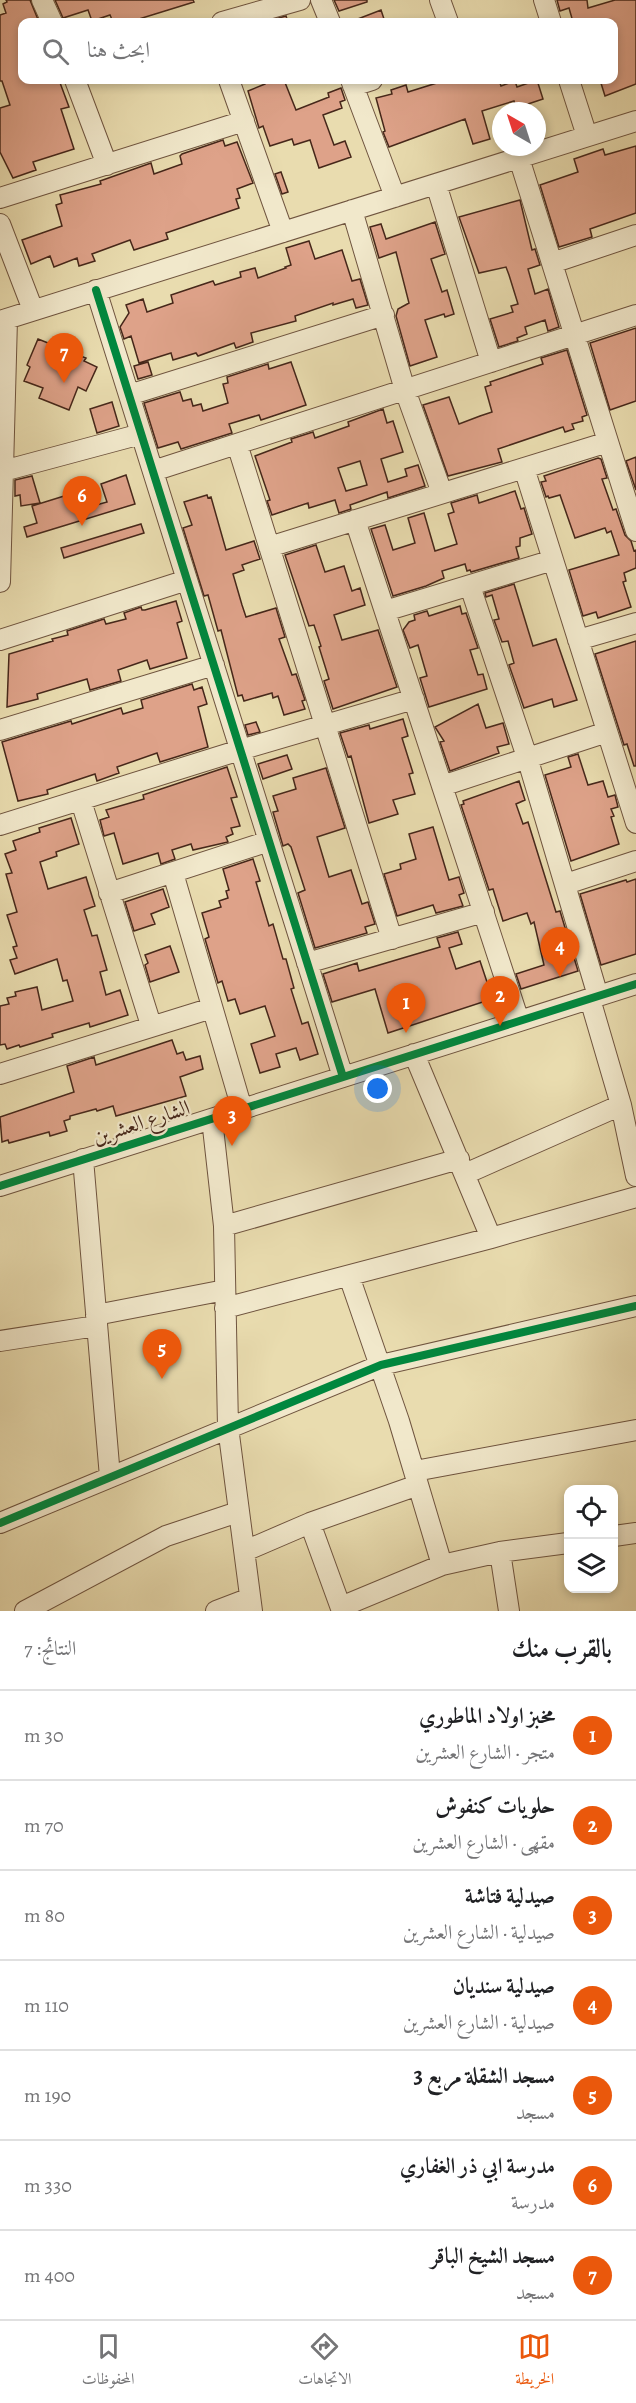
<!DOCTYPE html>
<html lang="ar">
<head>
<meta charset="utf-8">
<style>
  body { margin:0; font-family:Alegreya,Amiri,serif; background:#f6f6f6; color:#202124; direction:rtl }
  .controls { position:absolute; right:18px; bottom:18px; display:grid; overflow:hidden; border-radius:12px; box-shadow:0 3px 9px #0003 }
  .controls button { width:54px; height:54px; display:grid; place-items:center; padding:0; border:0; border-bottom:2px solid #e0e0e0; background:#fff; color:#202124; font:30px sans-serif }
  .compass { position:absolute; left:492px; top:102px; width:54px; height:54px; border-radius:50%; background:#fff; box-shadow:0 3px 9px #0003; rotate:321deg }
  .you { position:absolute; left:378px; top:1089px; width:21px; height:21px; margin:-15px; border:4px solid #fff; border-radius:50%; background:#1a73e8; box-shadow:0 0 0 9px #1a73e833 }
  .badge { display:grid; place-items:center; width:39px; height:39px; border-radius:50%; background:#ea580c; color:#fff; font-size:20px; font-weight:700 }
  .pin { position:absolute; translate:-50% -50px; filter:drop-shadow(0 2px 3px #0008) }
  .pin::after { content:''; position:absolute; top:32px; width:21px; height:18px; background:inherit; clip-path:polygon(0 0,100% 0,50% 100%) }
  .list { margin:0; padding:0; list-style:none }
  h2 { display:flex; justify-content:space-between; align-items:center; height:78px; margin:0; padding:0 24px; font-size:26px }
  h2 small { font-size:20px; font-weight:400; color:#757577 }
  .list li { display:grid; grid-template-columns:39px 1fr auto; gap:18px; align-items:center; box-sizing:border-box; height:90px; padding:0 24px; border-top:2px solid #e0e0e0 }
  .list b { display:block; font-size:22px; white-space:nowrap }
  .list p { margin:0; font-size:20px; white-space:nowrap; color:#757577 }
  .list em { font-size:20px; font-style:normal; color:#757577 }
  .icon { flex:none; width:33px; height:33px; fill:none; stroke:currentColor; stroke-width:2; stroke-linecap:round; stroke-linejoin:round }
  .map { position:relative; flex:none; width:636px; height:1611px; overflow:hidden; direction:ltr }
  .search { position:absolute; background:#fff; box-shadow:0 3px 9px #0003; left:18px; right:18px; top:18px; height:66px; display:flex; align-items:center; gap:15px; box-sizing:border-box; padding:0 21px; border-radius:12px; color:#757577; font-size:22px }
  .sheet { height:708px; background:#fff }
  nav { display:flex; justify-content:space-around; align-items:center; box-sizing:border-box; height:84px; border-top:2px solid #e0e0e0; background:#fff; font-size:16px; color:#757577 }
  nav a { display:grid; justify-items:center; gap:3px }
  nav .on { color:#ea580c }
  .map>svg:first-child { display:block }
  .building { fill:#dea289; stroke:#46271a; stroke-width:1.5; fill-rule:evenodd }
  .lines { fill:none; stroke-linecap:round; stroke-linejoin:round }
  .minor-casing { stroke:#6f543f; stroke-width:22 }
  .minor { stroke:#f1e8cb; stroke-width:20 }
  .cycleway-casing { stroke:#f1e8cb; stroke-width:11 }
  .cycleway { stroke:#00873e; stroke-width:8 }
  .labels { text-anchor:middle; stroke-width:4.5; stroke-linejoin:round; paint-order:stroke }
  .street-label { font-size:21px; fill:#46271a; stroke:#f1e8cb }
</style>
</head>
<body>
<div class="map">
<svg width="636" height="1611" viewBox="0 0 636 1611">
  <rect width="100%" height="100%" fill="#e9dcaf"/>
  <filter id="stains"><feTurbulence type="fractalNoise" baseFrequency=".00333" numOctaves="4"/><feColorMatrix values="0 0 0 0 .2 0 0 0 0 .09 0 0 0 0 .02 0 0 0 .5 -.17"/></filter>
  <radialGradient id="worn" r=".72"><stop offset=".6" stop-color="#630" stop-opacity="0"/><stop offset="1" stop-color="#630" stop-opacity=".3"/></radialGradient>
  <path class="building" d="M6,0H30L39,22H22V80H59L69,107L61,109L74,149L33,162L36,170L13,178L0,152V108L10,105L2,81H0V15L6,13L3,4L7,2Z
    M55,0H193L194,2L139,19L113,22L110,15L92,21L88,10L63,18Z
    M334,0H367V2L339,11Z
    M557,0H587L588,8L615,0H636V84L605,96L600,80H614V22H573L569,8L560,11Z
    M381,10L385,22H350Z
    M286,16L288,22H264Z
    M264,80H284L296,110L329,97L328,93L341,88L345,100L340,102L342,108L323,115L334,145L345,141L351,157L319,168L310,140L294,145L292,139L270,146L263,126L259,128L248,91L265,84Z
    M439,80H499L501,86L515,81L517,87L537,80L543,99L516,108L514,101L482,111L490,139L473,144L465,119L389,147L383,132L385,131L376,98L392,94L391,90L406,85L408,92L440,82Z
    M223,140L225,146L237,142L253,183L237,189L240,198L236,199L239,208L166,233L168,239L134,250L130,240L92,254L95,261L79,266L77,258L54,267L50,256L31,264L22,240L62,226L56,205L62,203L60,195L101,184L100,181L151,163L154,174L182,164L180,156L182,154Z
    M636,146V213L590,229L592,237L559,247L540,185L578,172L574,159L603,149L605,155Z
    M281,172L288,192L282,194L275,174Z
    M520,200L532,250L535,249L540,265L528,269L535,294L548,289L559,327L548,331L545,320L525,327L527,334L517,338L518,341L499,347L490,319L513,312L511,306L518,304L509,275L506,267L479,273L459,217Z
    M435,222L445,254L431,259L442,292L447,290L454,314L445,317L444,314L425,320L437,357L410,366L396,316L398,309L409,303L396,252L379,258L370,227L381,224L386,239Z
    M309,241L315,259L342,250L352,281L360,279L368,305L356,308L353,299L333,305V303L295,316L296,321L251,333L253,342L236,348L234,343L198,356L196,353L173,360L171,353L139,363L131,336L124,339L120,327L129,313L126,305L143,299L147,312L173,303L171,295L213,281L215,285L241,277L240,272L255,268L258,278L286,268L285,267L291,265L286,248Z
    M636,328V401L610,410L590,343Z
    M38,339L86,358L84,361L97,367L86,391L78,387L69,410L39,398L43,388L24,381L30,367L27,365Z
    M567,350L587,415L582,417L583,421L572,424L574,429L565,432L563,427L498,449L502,462L448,476L423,405L449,397L459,424L480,416L492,412L485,387L491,385L490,382L543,364L541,358Z
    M148,362L152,375L138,379L134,366Z
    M291,362L306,405L261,420L259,415L229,424L232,433L181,449L178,442L158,448L144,403L180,392L183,401L191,399L193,406L201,404L203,411L228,403L223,384L228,383L227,377L268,364L269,369Z
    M112,402L119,426L97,433L90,409Z
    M383,409L387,423L393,421L403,452L381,459L388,482L407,476L405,469L418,465L425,486L388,498L387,492L350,505L351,509L339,513L335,500L309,508L308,503L272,515L267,501L270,500L255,456L292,442L291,439L313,432L315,438L349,426L348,422ZM360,461L367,485L346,491L338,468Z
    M636,457V490L626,461Z
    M598,458L601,459L607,478L602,479L613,510L616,509L625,535L631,541L634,551L636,550V568L624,573L626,581L623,582L631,607L598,618L596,612L583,616L569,570L619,555L611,531L607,533L605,528L575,538L560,495L549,498L548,496L546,497L541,482L546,481L544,476Z
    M126,475L135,504L27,537L24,527L37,523L32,506L77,492L82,509L107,502L101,484Z
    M32,476L40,503L21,506L20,495L15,496V480Z
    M515,491L521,509L524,508L532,534L520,538V546L516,547L519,558L471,572L470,570L467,571L465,564L442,571L444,578L426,586L393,596L371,529L385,525L393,550L415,543L408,518L424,513L435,551L457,544L448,514L454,512L451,503L477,495L479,503Z
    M207,495L208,498L211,497L226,550L254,541L260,559L242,565L244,570L233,574L242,605L246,617L276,608L285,637L279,639L292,675L296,674L305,700L302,701L305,709L284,715L278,696L273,698L272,693L244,701L242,695L238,696L221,630L218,631L208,595L204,596L183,528L192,525L184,502Z
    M141,524L144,533L64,558L61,548Z
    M316,545L325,572L344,566L352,591L360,588L365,605L334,615L342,640L378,630L397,687L333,709L324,681L329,679L319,647L321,646L314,625L309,626L285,555Z
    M514,584L533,646L556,639L577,700L554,707L552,699L524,708L509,665L514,663L508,641L502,642L494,620L499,619L492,595L486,597L485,593Z
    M176,601L182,621L177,623L187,658L150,669L147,660L118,670L121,681L90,690L87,679L37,694L38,699L7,707L9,654L53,641L52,639L68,635L67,631L104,619L106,624L126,619L124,613L141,607L142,610H145Z
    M460,606L462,614L466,613L478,648L470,650L478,675L483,674L487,689L429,707L420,678L427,676L418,645L410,648L403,630L409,622L415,620L414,615L427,611L429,616Z
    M636,641V766H634L627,744L624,745L595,654Z
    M192,684L194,690L202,687L207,704L198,707L208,747L160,762L157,753L117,767L119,773L97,781L95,774L47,790L48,794L18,801L2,742L71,721L72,724L121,708L123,714L143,708L141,700Z
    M478,704L486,728L503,723L509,744L497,747L499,753L450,771L440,742L444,741L435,727Z
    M403,719L408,736L402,738L413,773L409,774L415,794L393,800L398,814L369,823L351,756L348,757L340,733L369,725L370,729Z
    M256,722L260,732L248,735L245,725Z
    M578,754L588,785L603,781L608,797L615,795L618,807L611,809L614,816L611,817L619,844L571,861L545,775L571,767L568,757Z
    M287,755L292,769L263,779L258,764Z
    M227,767L237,797L231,798L240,826L231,828L233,834L226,837L228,842L193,850L191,844L172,850L175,859L161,864L158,853L123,864L114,833L104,836L100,820L109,817L106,810L144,799L143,795Z
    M326,768L345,828L317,837L329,877L351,870L362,904L368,902L375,924L365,927L367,933L315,948L298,893L305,890L291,847L288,844L283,846L273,812L278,811L273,796L296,789L293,778Z
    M519,781L525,800L516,804L523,824L528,822L556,912L560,911L578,971L521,989L516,974L544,965L534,922L531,924L527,913L503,921L493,889L489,890L461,805L464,804L463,801Z
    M71,818L79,844L56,852L57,856L40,862L48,889L86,877L95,906L84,910L92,936L97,935L107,970L100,972L106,995L120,990L128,1015L90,1027L89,1023L52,1034L53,1037L20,1047L19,1045L7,1049L5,1044L0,1045V1006L9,1004L7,998L16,996L15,992L37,987L42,1010L73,1001L67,980L63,981L57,959L15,974L10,960L17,958L13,947L17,946L7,915L17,912L6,874L12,873L5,854L16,850L13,841L40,832L39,828Z
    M433,827L449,880L459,877L464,893L459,895L463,906L436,913L433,905L397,916L384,874L401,869L400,864L416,859L409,834Z
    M253,859L260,881L256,882L269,926L273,924L283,959H286L294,988L291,989L302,1024L308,1022L318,1054L300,1060L296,1048L276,1054L280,1067L260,1073L251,1044L275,1036L265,1006L240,1014L235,999L228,1001L222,981L218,983L205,939L209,937L202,913L221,907L219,901L228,898L226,891L229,890L223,869Z
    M636,879V954L601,965L580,894L626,880L627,882Z
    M163,889L169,907L151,914L155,924L134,931L125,902Z
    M458,932L462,944L449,948L456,969L480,961L488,985L494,983L498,997L388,1033L375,989L332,1002L323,974L357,963L359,971L440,947L437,938Z
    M170,946L179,972L150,982L145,965L148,963L145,955Z
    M172,1040L177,1054L183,1052L186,1060L200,1056L203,1069L180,1077L186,1096L116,1116L113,1106L97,1111L96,1109L70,1116V1119L64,1121L67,1131L50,1136L49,1132L9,1143L8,1140L2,1142L0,1117L74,1092L67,1066L94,1057L96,1065Z"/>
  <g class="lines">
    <defs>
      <path id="minor" d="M42,0L52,22
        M321,0L330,22
        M440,0L448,22
        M544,0L551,22
        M222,22L300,0
        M75,80L107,165
        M229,80L283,232
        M351,80L395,197
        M569,80L587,136
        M353,86L372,80
        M519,158L636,531
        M436,184L491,362
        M0,198L244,121
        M352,210L405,390L442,493
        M0,224L33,310
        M552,263L636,235
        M96,290L343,1077
        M0,321L636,121
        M129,395L384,315
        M237,444L392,939
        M524,468L636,823
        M3,471L141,434
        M153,471L636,315
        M355,520L519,1021
        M269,547L608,442
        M0,582L7,319
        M470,586L527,757L598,996
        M385,611L553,560
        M0,640L187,580
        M578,640L636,623
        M0,730L214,665
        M442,786L607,732
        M81,801L151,1025
        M0,825L240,750L414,699
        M173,873L242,1109
        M566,884L636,861
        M109,893L269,841
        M307,963L484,912
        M590,999L621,1105L636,1176
        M414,1054L491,1238
        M0,1074L212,1008
        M212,1119L224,1226L228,1427L252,1611
        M83,1159L110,1477
        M465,1174L621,1105
        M0,1186L636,984
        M224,1226L459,1159
        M349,1276L399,1421L442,1565
        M225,1308L491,1238L636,1197
        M96,1315L225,1290
        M0,1341L96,1326
        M415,1471L636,1430
        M0,1523L381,1365L636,1306
        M310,1523L342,1611
        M614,1536L636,1533
        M245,1551L310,1523L418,1485
        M500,1552L509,1611
        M341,1607L442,1565L500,1552L568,1543
        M25,1611L166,1536L238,1512
        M216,1611L250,1598"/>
    </defs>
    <use href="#minor" class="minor-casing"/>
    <use href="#minor" class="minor"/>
    <defs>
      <path id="cycleway" d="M96,290L343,1077
        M0,1186L636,984
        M0,1523L381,1365L636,1306"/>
    </defs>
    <use href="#cycleway" class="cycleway-casing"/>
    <use href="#cycleway" class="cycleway"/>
  </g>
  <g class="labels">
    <g class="street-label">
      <text transform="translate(141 1122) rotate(-18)" y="7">الشارع العشرين</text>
    </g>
  </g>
  <rect width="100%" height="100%" filter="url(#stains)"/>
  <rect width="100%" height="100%" fill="url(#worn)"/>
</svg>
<div class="controls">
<button><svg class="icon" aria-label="locate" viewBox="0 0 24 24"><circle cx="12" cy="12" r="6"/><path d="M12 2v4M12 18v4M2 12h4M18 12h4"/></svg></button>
<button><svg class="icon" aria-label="layers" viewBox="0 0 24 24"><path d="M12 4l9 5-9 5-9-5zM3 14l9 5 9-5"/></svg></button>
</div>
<svg class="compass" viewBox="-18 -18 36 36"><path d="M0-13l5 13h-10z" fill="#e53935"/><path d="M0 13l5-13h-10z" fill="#757577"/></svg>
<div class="you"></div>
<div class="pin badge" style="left:406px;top:1033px">1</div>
<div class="pin badge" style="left:500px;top:1026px">2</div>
<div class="pin badge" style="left:232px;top:1146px">3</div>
<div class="pin badge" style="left:560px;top:977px">4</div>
<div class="pin badge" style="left:162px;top:1379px">5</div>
<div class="pin badge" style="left:82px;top:526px">6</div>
<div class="pin badge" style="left:64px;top:383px">7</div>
<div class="search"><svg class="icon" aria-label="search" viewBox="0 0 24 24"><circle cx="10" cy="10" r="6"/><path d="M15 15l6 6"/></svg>ابحث هنا</div>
</div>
<section class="sheet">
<h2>بالقرب منك<small>النتائج: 7</small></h2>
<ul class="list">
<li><span class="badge">1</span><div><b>مخبز اولاد الماطوري</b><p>متجر · الشارع العشرين</p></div><em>30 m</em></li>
<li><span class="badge">2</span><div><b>حلويات كنفوش</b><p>مقهى · الشارع العشرين</p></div><em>70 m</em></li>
<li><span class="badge">3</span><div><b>صيدلية فتاشة</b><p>صيدلية · الشارع العشرين</p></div><em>80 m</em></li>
<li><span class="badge">4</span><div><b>صيدلية سنديان</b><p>صيدلية · الشارع العشرين</p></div><em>110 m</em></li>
<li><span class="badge">5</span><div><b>مسجد الشقلة مربع 3</b><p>مسجد</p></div><em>190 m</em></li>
<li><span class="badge">6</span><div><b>مدرسة ابي ذر الغفاري</b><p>مدرسة</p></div><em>330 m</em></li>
<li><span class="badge">7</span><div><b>مسجد الشيخ الباقر</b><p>مسجد</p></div><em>400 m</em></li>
</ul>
</section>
<nav>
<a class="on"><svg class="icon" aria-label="map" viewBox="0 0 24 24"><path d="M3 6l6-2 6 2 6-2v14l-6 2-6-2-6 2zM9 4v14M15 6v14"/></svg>الخريطة</a>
<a><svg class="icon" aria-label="directions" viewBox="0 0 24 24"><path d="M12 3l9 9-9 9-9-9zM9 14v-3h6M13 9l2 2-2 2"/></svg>الاتجاهات</a>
<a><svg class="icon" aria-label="saved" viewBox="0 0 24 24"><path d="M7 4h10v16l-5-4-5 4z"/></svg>المحفوظات</a>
</nav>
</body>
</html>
